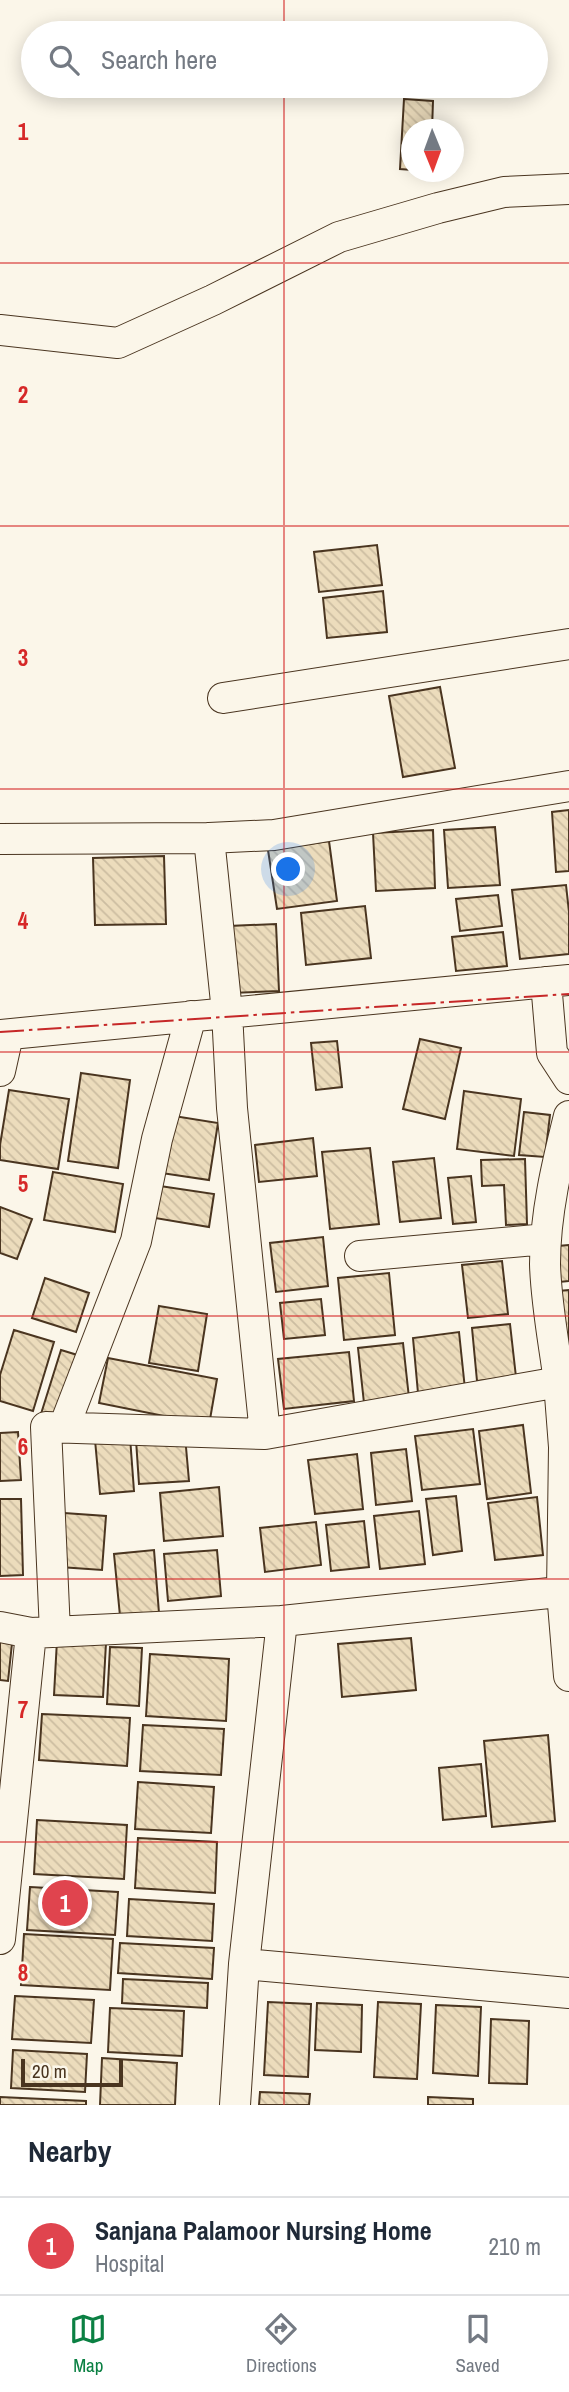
<!DOCTYPE html>
<html lang="en">
<head>
<meta charset="utf-8">
<style>
  body { margin:0; font-family:"Archivo Narrow",sans-serif; background:#f6f6f7; color:#1f2937 }
  .compass { position:absolute; left:401px; top:119px; width:63px; height:63px; border-radius:50%; background:#fff; box-shadow:0 4px 18px #0003; rotate:179deg }
  .scale { position:absolute; left:21px; bottom:18px; width:102px; box-sizing:border-box; padding-left:7px; border:4px solid #4a3520; border-top:0; font-size:19px; line-height:24px; white-space:nowrap; color:#4a3520; -webkit-text-stroke:5px #fbf6e9; paint-order:stroke }
  .you { position:absolute; left:289px; top:870px; width:24px; height:24px; margin:-18px; border:5px solid #fff; border-radius:50%; background:#1a73e8; box-shadow:0 0 0 10px #1a73e833 }
  .badge { display:grid; place-items:center; width:46px; height:46px; border-radius:50%; background:#0b8043; color:#fff; font-size:23px; font-weight:700 }
  .pin { position:absolute; translate:-50% -50%; border:4px solid #fff; box-shadow:0 2px 7px #0006 }
  .list { margin:0; padding:0; list-style:none }
  h2 { display:flex; justify-content:space-between; align-items:center; height:91px; margin:0; padding:0 28px; font-size:30px }
  h2 small { font-size:23px; font-weight:400; color:#747a83 }
  .list li { display:grid; grid-template-columns:46px 1fr auto; gap:21px; align-items:center; box-sizing:border-box; height:98px; padding:0 28px; border-top:2px solid #e0e1e3 }
  .list b { display:block; font-size:26px; white-space:nowrap }
  .list p { margin:0; font-size:23px; white-space:nowrap; color:#747a83 }
  .list em { font-size:23px; font-style:normal; color:#747a83 }
  .icon { flex:none; width:38px; height:38px; fill:none; stroke:currentColor; stroke-width:2; stroke-linecap:round; stroke-linejoin:round }
  .map { position:relative; flex:none; width:569px; height:2105px; overflow:hidden }
  .search { position:absolute; background:#fff; box-shadow:0 4px 18px #0003; left:21px; right:21px; top:21px; height:77px; display:flex; align-items:center; gap:18px; box-sizing:border-box; padding:0 24px; border-radius:38px; color:#747a83; font-size:26px }
  .sheet { height:189px; background:#fff }
  nav { display:flex; justify-content:space-around; align-items:center; box-sizing:border-box; height:98px; border-top:2px solid #e0e1e3; background:#fff; font-size:19px; color:#747a83 }
  nav a { display:grid; justify-items:center; gap:4px }
  nav .on { color:#0b8043 }
  .map>svg:first-child { display:block }
  .building { fill:url(#building-back-hatch); stroke:#4a3520; stroke-width:2 }
  .lines { fill:none; stroke-linecap:round; stroke-linejoin:round }
  .minor-casing { stroke:#4a3520; stroke-width:32 }
  .minor { stroke:#fbf6e9; stroke-width:30 }
  .power { stroke:#c62828; stroke-width:2; stroke-dasharray:24 5 3.5 5; stroke-linecap:butt }
  .grid { fill:none; stroke:#d62828; stroke-width:2; stroke-opacity:0.55 }
  .grid-label { font-size:23px; text-anchor:middle; font-weight:bold; fill:#d62828; stroke:#fbf6e9; stroke-width:5; stroke-linejoin:round; paint-order:stroke }
</style>
</head>
<body>
<div class="map">
<svg width="569" height="2105" viewBox="0 0 569 2105">
  <defs>
    <pattern id="building-back-hatch" width="6" height="6" patternUnits="userSpaceOnUse" patternTransform="scale(1.75)"><rect width="6" height="6" fill="#ecdcbc"/><path d="M-1 5l2 2M0 0l6 6M5-1l2 2" fill="none" stroke="#ccbda1"/></pattern>
  </defs>
  <rect width="100%" height="100%" fill="#fbf6e9"/>
  <path class="building" d="M404,99L433,101L432,130H412V170L400,169Z
    M377,545L382,585L319,592L314,552Z
    M383,591L387,632L327,638L323,598Z
    M440,687L455,768L403,777L389,696Z
    M569,810V871L556,872L552,812Z
    M495,827L500,885L448,888L444,830Z
    M433,830L435,888L376,891L373,833Z
    M329,841L337,901L277,909L268,850Z
    M164,856L166,924L95,925L93,858Z
    M566,885L569,912V954L520,959L512,890Z
    M498,895L502,926L460,931L456,899Z
    M365,906L371,958L306,965L301,913Z
    M276,924L279,991L231,993L229,926Z
    M503,932L507,966L456,971L452,937Z
    M420,1039L461,1048L445,1119L403,1109Z
    M337,1041L342,1087L316,1090L311,1043Z
    M81,1073L130,1080L118,1168L68,1161Z
    M9,1090L69,1099L58,1169L0,1160V1145Z
    M464,1091L521,1099L514,1156L457,1149Z
    M149,1112L218,1123L209,1180L141,1170Z
    M524,1112L550,1115L545,1157L519,1155Z
    M313,1138L317,1176L259,1182L255,1145Z
    M370,1148L379,1224L330,1229L322,1152Z
    M434,1158L441,1218L400,1222L393,1162Z
    M525,1159L527,1224L506,1225L504,1185L482,1186L481,1160Z
    M53,1172L123,1184L115,1232L44,1220Z
    M471,1176L476,1222L453,1224L448,1178Z
    M160,1186L214,1194L209,1227L155,1218Z
    M0,1207L32,1219L17,1259L0,1253Z
    M323,1237L328,1286L276,1292L270,1243Z
    M569,1245V1281L549,1283L546,1247Z
    M502,1261L508,1314L468,1318L462,1265Z
    M389,1273L395,1335L344,1340L338,1278Z
    M45,1278L89,1293L76,1332L32,1318Z
    M569,1290V1341L564,1342L559,1291Z
    M321,1299L325,1335L284,1339L280,1303Z
    M159,1306L207,1314L198,1371L149,1363Z
    M510,1324L516,1377L477,1381L472,1328Z
    M14,1330L54,1342L33,1411L0,1401V1375Z
    M459,1332L465,1389L418,1393L413,1338Z
    M403,1343L409,1398L364,1403L358,1348Z
    M61,1350L94,1360L72,1427L40,1417Z
    M349,1352L354,1401L284,1409L278,1359Z
    M108,1358L217,1379L209,1425L99,1403Z
    M523,1425L531,1493L487,1499L479,1431Z
    M473,1429L480,1484L422,1490L415,1436Z
    M18,1432L21,1480L0,1481V1433Z
    M185,1436L189,1481L139,1484L136,1440Z
    M130,1437L134,1491L100,1494L95,1440Z
    M406,1449L412,1501L376,1505L371,1453Z
    M357,1454L363,1509L315,1514L308,1460Z
    M219,1487L223,1536L164,1541L160,1493Z
    M456,1496L462,1551L433,1555L426,1499Z
    M537,1497L543,1555L495,1560L488,1503Z
    M0,1499H21L23,1575L0,1576Z
    M419,1511L425,1564L380,1569L374,1516Z
    M64,1513L106,1516L102,1570L60,1567Z
    M364,1521L369,1567L331,1571L326,1525Z
    M316,1522L321,1565L265,1572L260,1528Z
    M154,1550L159,1613L120,1616L114,1554Z
    M217,1550L221,1596L168,1601L164,1554Z
    M0,1633L13,1634L8,1681L0,1680Z
    M411,1638L416,1690L342,1697L338,1644Z
    M57,1640L106,1643L103,1697L54,1695Z
    M110,1647L142,1648L139,1706L107,1704Z
    M150,1654L229,1659L226,1721L146,1716Z
    M42,1714L130,1718L127,1766L39,1760Z
    M143,1725L224,1729L221,1775L140,1771Z
    M548,1735L555,1821L492,1827L484,1741Z
    M481,1764L486,1816L443,1820L439,1768Z
    M138,1782L214,1787L211,1833L135,1829Z
    M37,1820L127,1825L124,1879L34,1874Z
    M138,1838L217,1842L215,1893L135,1888Z
    M30,1887L118,1892L115,1935L27,1930Z
    M129,1899L214,1904L212,1941L127,1936Z
    M24,1934L113,1939L110,1990L21,1985Z
    M120,1943L214,1948L212,1979L118,1973Z
    M123,1979L208,1983L207,2008L122,2003Z
    M15,1996L94,2000L91,2043L12,2039Z
    M268,2002L311,2004L308,2077L264,2075Z
    M378,2002L421,2004L417,2079L374,2077Z
    M317,2003L362,2005L361,2052L315,2050Z
    M436,2005L481,2007L478,2076L433,2073Z
    M110,2008L184,2011L182,2056L108,2052Z
    M491,2019L529,2021L527,2084L489,2083Z
    M13,2050L87,2054L85,2092L11,2088Z
    M102,2058L177,2063L175,2105H100Z
    M260,2092L310,2094L309,2105H259Z
    M0,2097L86,2101V2105H0Z
    M428,2097L473,2099V2105H428Z"/>
  <g class="lines">
    <defs>
      <path id="minor" d="M0,330L118,343L213,300L339,237L438,208L504,192L569,189
        M223,698L569,644
        M209,838L227,1012L232,1108L265,1434L559,1382L564,1447L562,1592L569,1676
        M0,839L209,838L274,835L569,786
        M546,982L552,1053L569,1079
        M0,1035L569,980
        M0,1071L8,1035
        M360,1256L546,1239
        M559,1382C554,1343 546,1303 545,1264C545,1214 557,1164 569,1116
        M64,1427L136,1241L157,1139L191,1016
        M0,1627L31,1633L282,1621
        M55,1632L46,1427L265,1434
        M0,1939L31,1633
        M244,1964L569,1993
        M235,2105L244,1964L282,1621L569,1591"/>
    </defs>
    <use href="#minor" class="minor-casing"/>
    <use href="#minor" class="minor"/>
    <path class="power" d="M0,1032L569,994"/>
  </g>
  <path class="grid" d="M284,0V33M284,86V2105M0,263H569M0,526H569M0,789H569M0,1052H569M0,1316H569M0,1579H569M0,1842H569"/>
  <g class="grid-label">
    <text x="23" y="140">1</text>
    <text x="23" y="403">2</text>
    <text x="23" y="666">3</text>
    <text x="23" y="929">4</text>
    <text x="23" y="1192">5</text>
    <text x="23" y="1455">6</text>
    <text x="23" y="1718">7</text>
    <text x="23" y="1981">8</text>
  </g>
</svg>
<svg class="compass" viewBox="-18 -18 36 36"><path d="M0-13l5 13h-10z" fill="#e53935"/><path d="M0 13l5-13h-10z" fill="#747a83"/></svg>
<div class="scale">20 m</div>
<div class="you"></div>
<div class="pin badge" style="left:65px;top:1903px;background:#e0444e">1</div>
<div class="search"><svg class="icon" aria-label="search" viewBox="0 0 24 24"><circle cx="10" cy="10" r="6"/><path d="M15 15l6 6"/></svg>Search here</div>
</div>
<section class="sheet">
<h2>Nearby<small></small></h2>
<ul class="list">
<li><span class="badge" style="background:#e0444e">1</span><div><b>Sanjana Palamoor Nursing Home</b><p>Hospital</p></div><em>210 m</em></li>
</ul>
</section>
<nav>
<a class="on"><svg class="icon" aria-label="map" viewBox="0 0 24 24"><path d="M3 6l6-2 6 2 6-2v14l-6 2-6-2-6 2zM9 4v14M15 6v14"/></svg>Map</a>
<a><svg class="icon" aria-label="directions" viewBox="0 0 24 24"><path d="M12 3l9 9-9 9-9-9zM9 14v-3h6M13 9l2 2-2 2"/></svg>Directions</a>
<a><svg class="icon" aria-label="saved" viewBox="0 0 24 24"><path d="M7 4h10v16l-5-4-5 4z"/></svg>Saved</a>
</nav>
</body>
</html>
